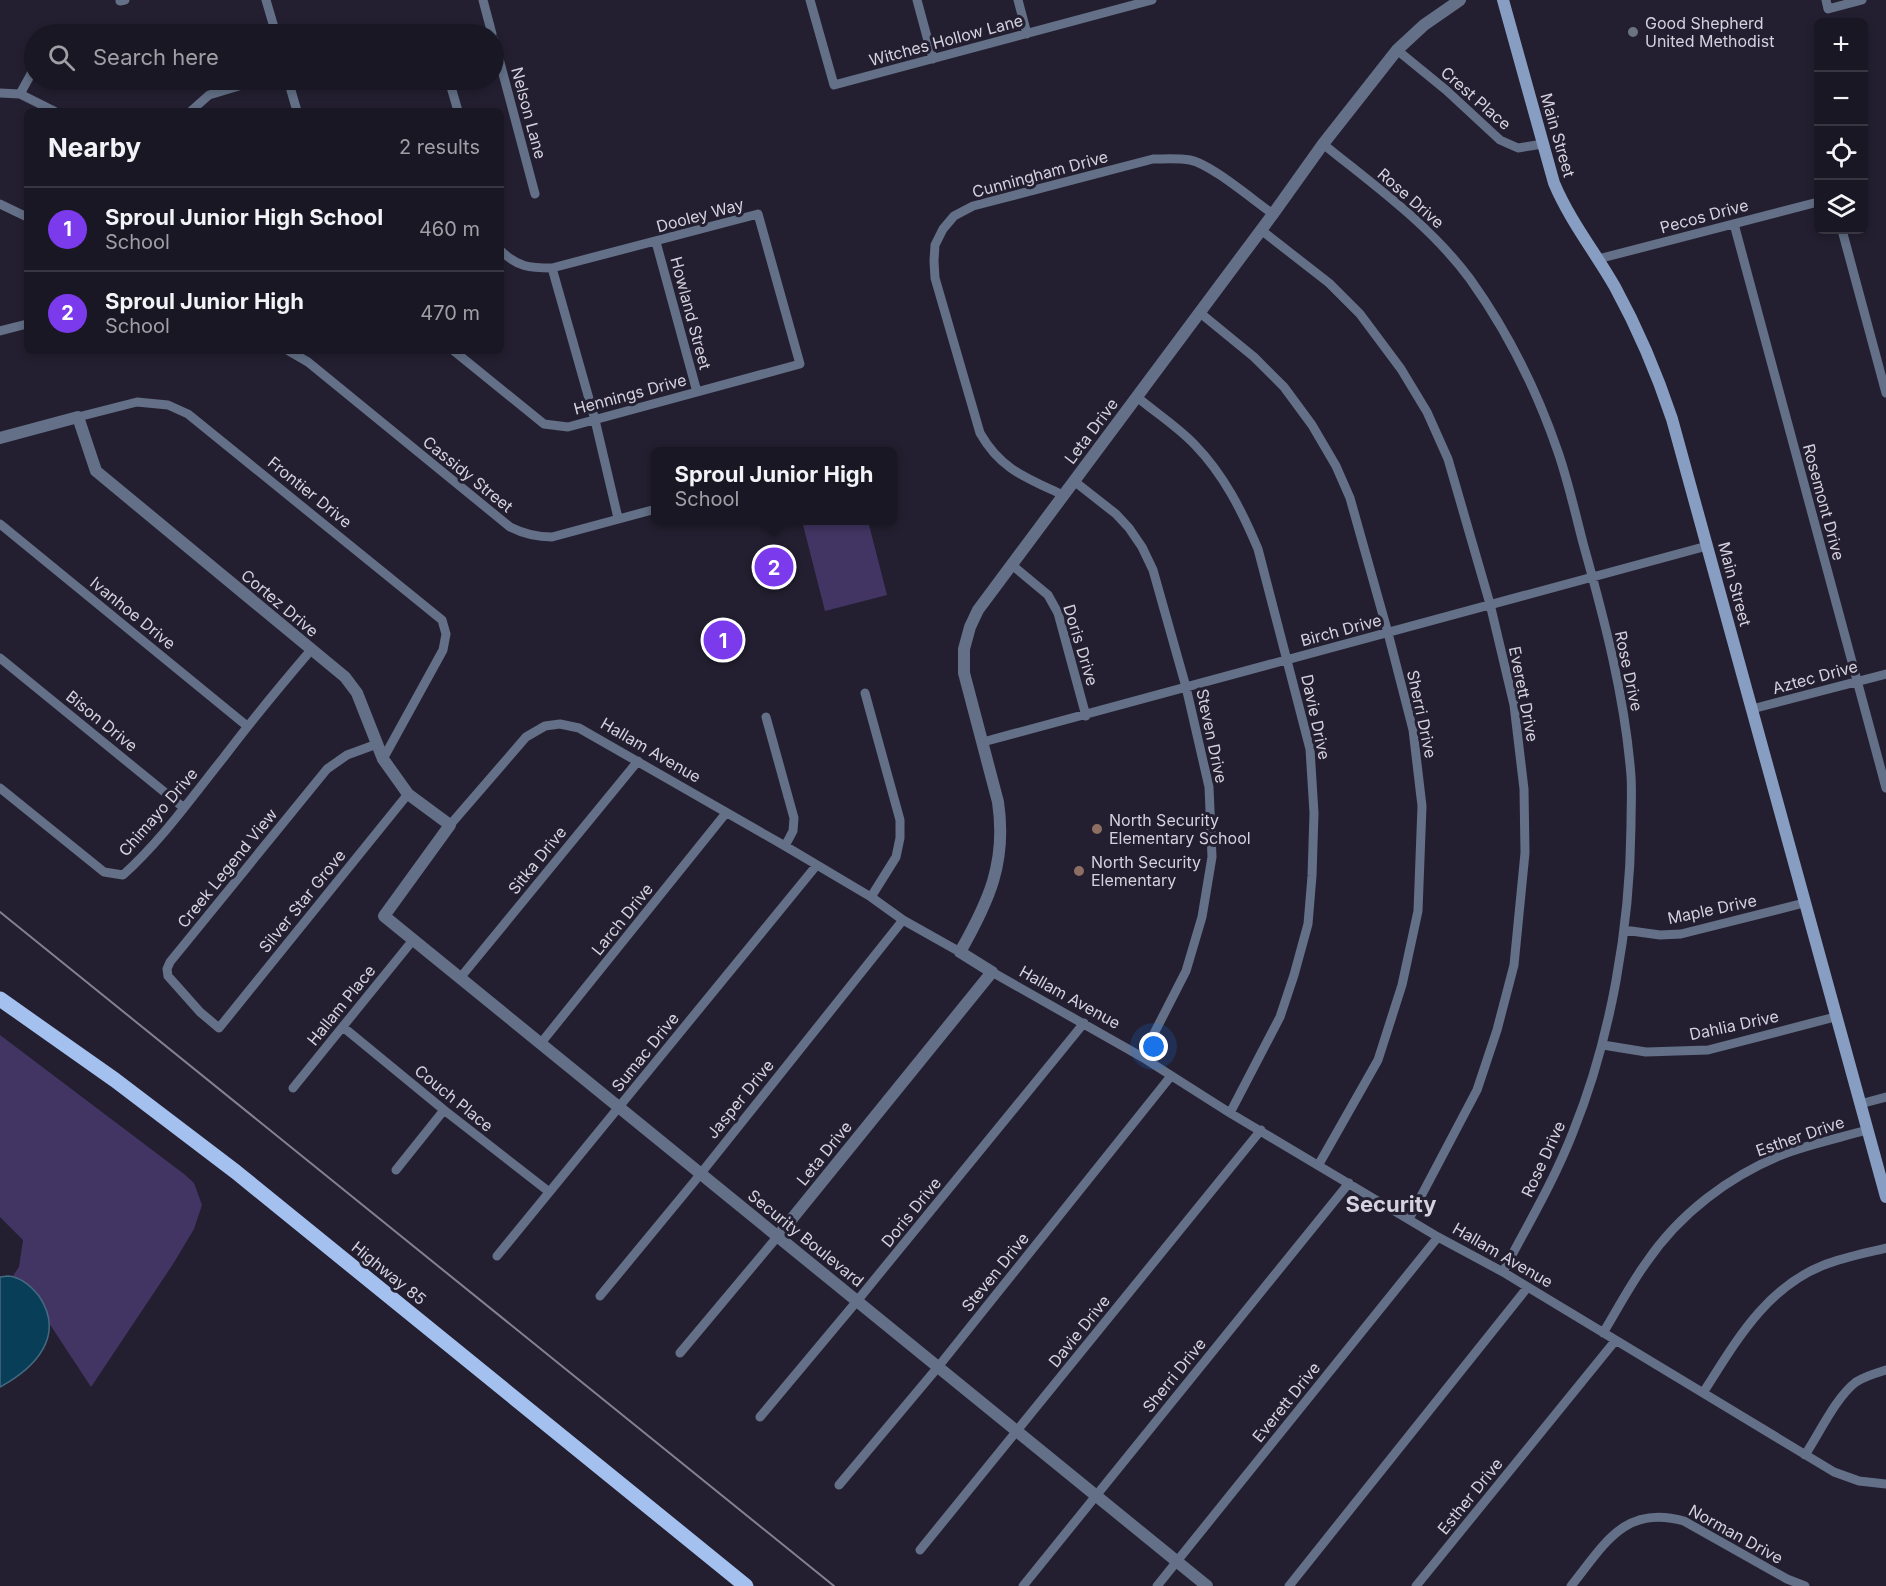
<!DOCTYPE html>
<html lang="en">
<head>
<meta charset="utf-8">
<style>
  body { margin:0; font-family:Inter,sans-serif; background:#272431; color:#f1f3f6 }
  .controls { position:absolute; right:18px; top:18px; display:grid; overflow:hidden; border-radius:9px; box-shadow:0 3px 9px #0003 }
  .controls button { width:54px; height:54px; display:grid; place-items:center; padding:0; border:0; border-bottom:2px solid #383641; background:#1a1724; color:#f1f3f6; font:30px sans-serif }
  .you { position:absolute; left:1154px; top:1047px; width:21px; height:21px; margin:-15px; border:4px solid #fff; border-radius:50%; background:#1a73e8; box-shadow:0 0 0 9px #1a73e833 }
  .badge { display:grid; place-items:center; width:39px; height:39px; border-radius:50%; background:#7c3aed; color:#fff; font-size:20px; font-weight:700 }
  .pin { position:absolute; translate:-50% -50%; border:3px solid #fff; box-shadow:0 2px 6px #0006 }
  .popup { position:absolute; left:651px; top:447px; width:246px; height:78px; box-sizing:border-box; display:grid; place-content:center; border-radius:9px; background:#1a1724; filter:drop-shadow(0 2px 4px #0005); font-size:20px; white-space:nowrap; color:#9f9fa6 }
  .popup b { font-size:22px; color:#f1f3f6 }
  .popup::after { content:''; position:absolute; left:50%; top:100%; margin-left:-12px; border:12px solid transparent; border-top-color:#1a1724 }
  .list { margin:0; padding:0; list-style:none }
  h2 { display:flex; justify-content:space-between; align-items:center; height:78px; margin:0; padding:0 24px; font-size:26px }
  h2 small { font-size:20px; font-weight:400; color:#9f9fa6 }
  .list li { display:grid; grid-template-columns:39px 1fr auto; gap:18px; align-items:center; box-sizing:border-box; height:84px; padding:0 24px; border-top:2px solid #383641 }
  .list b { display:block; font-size:22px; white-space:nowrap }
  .list p { margin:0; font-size:20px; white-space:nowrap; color:#9f9fa6 }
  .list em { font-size:20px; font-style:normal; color:#9f9fa6 }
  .icon { flex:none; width:33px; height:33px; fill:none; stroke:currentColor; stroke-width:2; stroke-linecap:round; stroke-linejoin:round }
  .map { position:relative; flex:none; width:1886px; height:1586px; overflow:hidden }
  .search { position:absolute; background:#1a1724; box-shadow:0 3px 9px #0003; left:24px; top:24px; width:480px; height:66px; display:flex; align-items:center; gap:15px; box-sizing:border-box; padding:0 21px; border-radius:33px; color:#9f9fa6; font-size:22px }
  .panel { position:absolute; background:#1a1724; box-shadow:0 3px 9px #0003; left:24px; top:108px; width:480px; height:246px; border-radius:9px }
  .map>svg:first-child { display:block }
  .green { fill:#423563 }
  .water { fill:#093e59; stroke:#466a81; stroke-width:1.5 }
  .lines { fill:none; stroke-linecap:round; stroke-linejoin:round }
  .minor { stroke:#637087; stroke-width:9 }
  .tertiary { stroke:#637087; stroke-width:12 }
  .secondary { stroke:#889dc2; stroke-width:12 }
  .primary { stroke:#a4c0ef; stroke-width:15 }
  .rail { stroke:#83818f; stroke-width:2 }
  .worship-dot { fill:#6b7280; stroke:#231f30; stroke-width:2 }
  .education-dot { fill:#8d6e63; stroke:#231f30; stroke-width:2 }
  .labels { text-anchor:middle; stroke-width:6; stroke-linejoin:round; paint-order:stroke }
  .poi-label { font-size:16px; fill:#d4d2de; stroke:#231f30; text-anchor:start }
  .street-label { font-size:16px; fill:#d4d2de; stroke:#231f30 }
  .district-label { font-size:22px; font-weight:bold; fill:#d4d2de; stroke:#231f30 }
</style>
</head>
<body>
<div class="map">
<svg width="1886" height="1586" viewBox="0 0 1886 1586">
  <rect width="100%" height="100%" fill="#231f30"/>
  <path class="green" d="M802,521H868L887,595L825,611Z
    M0,1035L184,1174L194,1183L202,1205L194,1229L173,1264L91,1387L49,1323C47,1310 26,1282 13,1276L19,1267L23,1240L0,1217Z"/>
  <path class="water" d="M8,1276C21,1277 31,1286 39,1296C66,1336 35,1368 0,1387V1277Z"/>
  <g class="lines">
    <path class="minor" d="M266,0L276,34
      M483,0L492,34
      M810,0L834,85L1152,0
      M917,0L933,59
      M1018,0L1027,34
      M1826,0L1828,9L1862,0
      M120,1L125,0
      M419,34L435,30L436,34
      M494,40L535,194
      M1397,50L1446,90L1500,140L1518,148L1543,144
      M288,80L297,111
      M449,80L458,111
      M0,93L20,94L54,111
      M20,94L31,74
      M191,111L209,95L259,80
      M1323,144C1375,186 1430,225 1470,279C1508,332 1537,391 1558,452C1568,481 1575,512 1583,543C1604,618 1625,697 1631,776C1632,792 1631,809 1631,826C1630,927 1611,1038 1573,1132C1554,1181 1527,1226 1503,1272
      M0,204L27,217
      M1734,224L1886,788
      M1261,230L1329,283L1360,314L1401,369L1427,412L1448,459L1490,604L1514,705L1524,789L1525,853L1514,965L1497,1030L1477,1090L1409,1219
      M1842,230L1886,393
      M656,242L697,392
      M1598,259L1818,202
      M552,268L595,420L618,518
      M1199,312L1254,357L1284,387L1312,425L1336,466L1350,498L1388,633L1413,730L1422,806L1418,911L1402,985L1378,1060L1319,1164
      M0,331L27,324
      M289,351L308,362L510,527C524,534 536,537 552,537L656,509
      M454,351L544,424L568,427L800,364L758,214L552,268C529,268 518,267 501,251
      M1137,397C1156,413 1178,427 1195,445C1224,475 1242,511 1258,549L1310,749L1314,813L1312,876L1308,924L1294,975L1280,1017L1230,1113
      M78,417L137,402L168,405L188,414L442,620L446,634L443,650L383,759
      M1074,481L1116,514L1129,528L1142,547L1153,570L1186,687L1209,787L1212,857L1202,917L1186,971L1142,1057
      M1063,495C1027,478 1001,470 980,433L935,278L934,261L935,245L943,229L954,216L973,206L1153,159C1165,159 1178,158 1190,160C1211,164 1254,201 1273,214
      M0,524L247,726
      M1012,565L1048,595L1058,613L1086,716
      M0,658L184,808
      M865,693L900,820V838L896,857L871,897
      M1752,709L1886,674
      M766,717L794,818L793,831L785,846
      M983,742L1707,546
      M377,744L347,755L327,769L170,962L167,969L168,976L200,1012L219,1028L408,794
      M0,788L104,872L123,875C161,841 192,797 224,757C252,720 281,685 311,650
      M450,825L526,737L545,726L560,724L579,728L785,846L871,897L903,920L960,952
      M1624,930L1660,935L1681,934L1804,903
      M992,972L1142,1057L1230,1113L1438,1237L1503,1272L1834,1472L1859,1481L1886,1484
      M460,978L638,761
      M343,1027L444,1110L548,1191
      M541,1043L726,813
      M1603,1045L1646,1052L1708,1050L1835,1017
      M293,1088L413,940
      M1860,1104L1886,1097
      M396,1170L444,1110
      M497,1256L816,866
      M600,1296L694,1182L903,920
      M1603,1333C1617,1310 1630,1285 1646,1263C1679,1214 1729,1176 1784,1154C1810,1144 1839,1138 1867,1130
      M680,1353L778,1236
      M1703,1393C1735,1343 1765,1288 1824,1265C1844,1257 1866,1253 1886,1248
      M760,1417L857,1301L1084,1023
      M1805,1455C1819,1434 1836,1397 1856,1382C1865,1376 1876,1373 1886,1370
      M839,1485L938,1367L1171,1076
      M920,1550L1261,1130
      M1023,1586L1349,1183
      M1157,1586L1438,1237
      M1289,1586L1527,1288
      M1416,1586L1615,1341
      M1571,1586C1604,1545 1624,1504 1684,1521L1787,1579L1805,1586"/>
    <path class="tertiary" d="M0,438L78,417L96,471L345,677L357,693L383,759L408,794L450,825L384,916L1207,1586
      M778,1236L992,972L960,952C989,901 1007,862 998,802L964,673V649L970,627L978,610L1273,214L1323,144L1397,50L1424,25L1460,0"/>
    <path class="secondary" d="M1503,0L1554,183C1570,221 1595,252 1615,287C1638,329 1657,374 1672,419L1886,1197"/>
    <path class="primary" d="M0,999L115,1080L236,1172L746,1586"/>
    <path class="rail" d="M0,912L834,1586"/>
  </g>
  <circle class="worship-dot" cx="1633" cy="32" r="6"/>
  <g class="education-dot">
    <circle cx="1097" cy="829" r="6"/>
    <circle cx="1079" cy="871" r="6"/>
  </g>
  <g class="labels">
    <g class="poi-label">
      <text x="1645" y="29">Good Shepherd<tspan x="1645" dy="18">United Methodist</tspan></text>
      <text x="1109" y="826">North Security<tspan x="1109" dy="18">Elementary School</tspan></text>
      <text x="1091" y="868">North Security<tspan x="1091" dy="18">Elementary</tspan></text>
    </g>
    <g class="street-label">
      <text transform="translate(946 40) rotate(-15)" y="6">Witches Hollow Lane</text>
      <text transform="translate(1476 98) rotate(41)" y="6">Crest Place</text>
      <text transform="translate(529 113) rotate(75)" y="6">Nelson Lane</text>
      <text transform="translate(1558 135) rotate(74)" y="6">Main Street</text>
      <text transform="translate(1040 174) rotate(-15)" y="6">Cunningham Drive</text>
      <text transform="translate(1411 198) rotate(41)" y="6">Rose Drive</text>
      <text transform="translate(700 215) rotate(-15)" y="6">Dooley Way</text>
      <text transform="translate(1704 216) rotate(-15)" y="6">Pecos Drive</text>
      <text transform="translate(691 313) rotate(75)" y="6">Howland Street</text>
      <text transform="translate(630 394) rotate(-15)" y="6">Hennings Drive</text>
      <text transform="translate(1091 431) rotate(-53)" y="6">Leta Drive</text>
      <text transform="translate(468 474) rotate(39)" y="6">Cassidy Street</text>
      <text transform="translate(310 492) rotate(39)" y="6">Frontier Drive</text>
      <text transform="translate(1824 502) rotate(75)" y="6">Rosemont Drive</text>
      <text transform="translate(1735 584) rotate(75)" y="6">Main Street</text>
      <text transform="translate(280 603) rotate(40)" y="6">Cortez Drive</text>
      <text transform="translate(133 613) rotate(39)" y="6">Ivanhoe Drive</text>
      <text transform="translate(1341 630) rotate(-15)" y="6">Birch Drive</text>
      <text transform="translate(1081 645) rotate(73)" y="6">Doris Drive</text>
      <text transform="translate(1629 671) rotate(78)" y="6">Rose Drive</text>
      <text transform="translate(1815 677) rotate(-15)" y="6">Aztec Drive</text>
      <text transform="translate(1524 694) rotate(79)" y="6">Everett Drive</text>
      <text transform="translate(1422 714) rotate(78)" y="6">Sherri Drive</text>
      <text transform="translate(1316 717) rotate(78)" y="6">Davie Drive</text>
      <text transform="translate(102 721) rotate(39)" y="6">Bison Drive</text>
      <text transform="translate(1212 736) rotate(78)" y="6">Steven Drive</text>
      <text transform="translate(651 750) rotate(30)" y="6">Hallam Avenue</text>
      <text transform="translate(158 812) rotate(-49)" y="6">Chimayo Drive</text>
      <text transform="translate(537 860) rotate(-51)" y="6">Sitka Drive</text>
      <text transform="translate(227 868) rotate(-51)" y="6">Creek Legend View</text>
      <text transform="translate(302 901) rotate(-51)" y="6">Silver Star Grove</text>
      <text transform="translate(1712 909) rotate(-12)" y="6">Maple Drive</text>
      <text transform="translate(622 919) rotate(-51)" y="6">Larch Drive</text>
      <text transform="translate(1070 997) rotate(29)" y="6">Hallam Avenue</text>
      <text transform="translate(341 1005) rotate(-51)" y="6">Hallam Place</text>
      <text transform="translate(1734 1025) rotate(-12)" y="6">Dahlia Drive</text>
      <text transform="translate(645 1052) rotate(-51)" y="6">Sumac Drive</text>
      <text transform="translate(454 1098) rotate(39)" y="6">Couch Place</text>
      <text transform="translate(740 1099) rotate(-51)" y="6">Jasper Drive</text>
      <text transform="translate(1800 1136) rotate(-19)" y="6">Esther Drive</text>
      <text transform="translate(824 1153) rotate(-51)" y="6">Leta Drive</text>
      <text transform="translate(1543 1159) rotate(-65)" y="6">Rose Drive</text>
      <text transform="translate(911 1212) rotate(-51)" y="6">Doris Drive</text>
      <text transform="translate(806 1238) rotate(39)" y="6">Security Boulevard</text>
      <text transform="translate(1503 1255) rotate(30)" y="6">Hallam Avenue</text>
      <text transform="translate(995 1272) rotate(-51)" y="6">Steven Drive</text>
      <text transform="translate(389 1273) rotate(39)" y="6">Highway 85</text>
      <text transform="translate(1079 1331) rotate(-51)" y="6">Davie Drive</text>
      <text transform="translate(1174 1375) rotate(-51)" y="6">Sherri Drive</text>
      <text transform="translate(1286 1402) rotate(-51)" y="6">Everett Drive</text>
      <text transform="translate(1470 1496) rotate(-51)" y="6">Esther Drive</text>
      <text transform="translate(1736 1534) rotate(29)" y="6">Norman Drive</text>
    </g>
    <g class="district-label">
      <text x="1391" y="1212">Security</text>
    </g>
  </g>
</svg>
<div class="controls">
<button>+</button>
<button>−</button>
<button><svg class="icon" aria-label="locate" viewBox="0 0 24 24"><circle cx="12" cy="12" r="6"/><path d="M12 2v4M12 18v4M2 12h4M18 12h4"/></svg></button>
<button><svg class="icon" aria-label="layers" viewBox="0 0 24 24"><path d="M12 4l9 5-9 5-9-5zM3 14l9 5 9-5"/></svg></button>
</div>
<div class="you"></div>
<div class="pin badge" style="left:723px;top:640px">1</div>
<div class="pin badge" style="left:774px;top:567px">2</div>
<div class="popup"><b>Sproul Junior High</b>School</div>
<div class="search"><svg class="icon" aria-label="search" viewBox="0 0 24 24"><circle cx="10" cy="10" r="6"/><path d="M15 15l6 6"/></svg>Search here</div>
<section class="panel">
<h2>Nearby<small>2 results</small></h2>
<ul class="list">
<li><span class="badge">1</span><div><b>Sproul Junior High School</b><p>School</p></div><em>460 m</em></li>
<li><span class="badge">2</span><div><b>Sproul Junior High</b><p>School</p></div><em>470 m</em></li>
</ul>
</section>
</div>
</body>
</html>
